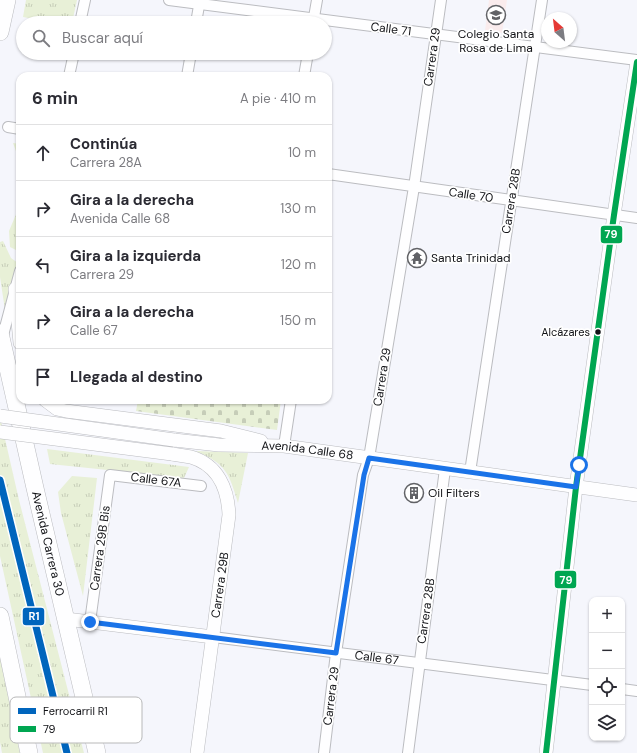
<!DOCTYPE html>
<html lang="es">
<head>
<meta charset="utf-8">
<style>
  body { margin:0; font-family:"DM Sans",sans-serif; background:#f2f2f3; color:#2b2b33 }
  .controls { position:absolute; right:12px; bottom:12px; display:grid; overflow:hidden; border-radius:8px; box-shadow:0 1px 3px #0004 }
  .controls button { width:36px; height:36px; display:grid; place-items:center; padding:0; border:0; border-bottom:1px solid #e1e1e2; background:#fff; color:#2b2b33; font:20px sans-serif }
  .compass { position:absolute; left:541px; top:12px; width:36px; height:36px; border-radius:50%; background:#fff; box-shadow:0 1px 3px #0004; rotate:332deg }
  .stop { position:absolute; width:12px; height:12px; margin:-9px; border:3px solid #1a73e8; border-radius:50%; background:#fff }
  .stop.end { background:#1a73e8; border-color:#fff; box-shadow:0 1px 4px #0008 }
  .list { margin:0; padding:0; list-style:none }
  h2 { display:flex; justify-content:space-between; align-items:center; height:52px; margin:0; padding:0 16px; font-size:17px }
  h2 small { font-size:13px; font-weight:400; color:#7c7c81 }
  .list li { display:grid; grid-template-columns:26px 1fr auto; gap:12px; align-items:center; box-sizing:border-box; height:56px; padding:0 16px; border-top:1px solid #e1e1e2 }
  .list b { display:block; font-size:15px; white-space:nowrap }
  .list p { margin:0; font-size:13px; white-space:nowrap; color:#7c7c81 }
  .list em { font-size:13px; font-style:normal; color:#7c7c81 }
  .icon { flex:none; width:22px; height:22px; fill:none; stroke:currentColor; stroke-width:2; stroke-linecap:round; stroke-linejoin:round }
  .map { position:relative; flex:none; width:637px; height:753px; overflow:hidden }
  .search { position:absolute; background:#fff; box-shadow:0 1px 3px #0004; left:16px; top:16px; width:316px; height:44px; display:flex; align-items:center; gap:10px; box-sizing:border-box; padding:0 14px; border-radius:22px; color:#7c7c81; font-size:15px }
  .panel { position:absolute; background:#fff; box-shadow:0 1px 3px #0004; left:16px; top:72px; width:316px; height:332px; border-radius:12px }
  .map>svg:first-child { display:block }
  .education { fill:#faeced }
  .grass { fill:url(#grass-tufts) }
  .cemetery { fill:url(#cemetery-stones) }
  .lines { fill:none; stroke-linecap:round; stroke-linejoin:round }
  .street-casing { stroke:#bbbcc0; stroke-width:12 }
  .secondary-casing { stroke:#bbbcc0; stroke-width:14 }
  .highway-casing { stroke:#bbbcc0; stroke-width:18 }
  .street { stroke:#fefeff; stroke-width:10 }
  .secondary { stroke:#fefeff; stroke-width:13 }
  .highway { stroke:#fefeff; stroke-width:17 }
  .secondary-bridge-casing { stroke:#bbbcc0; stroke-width:14; stroke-linecap:butt }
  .secondary-bridge { stroke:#fefeff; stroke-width:13 }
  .bus-1-casing { stroke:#fff; stroke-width:9 }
  .bus-1 { stroke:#00a651; stroke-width:6 }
  .rail-1-casing { stroke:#fff; stroke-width:10 }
  .rail-1 { stroke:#0065bd; stroke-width:7 }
  .route { stroke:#1a73e8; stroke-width:5 }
  .bus-dot { fill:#111216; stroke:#fff; stroke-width:1.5 }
  .labels { text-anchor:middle; stroke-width:3.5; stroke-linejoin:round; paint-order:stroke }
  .bus-label { font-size:11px; fill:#111216; stroke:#fff; text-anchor:end }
  .street-label { font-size:12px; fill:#111216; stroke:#fff }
  .poi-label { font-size:12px; fill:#111216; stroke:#fff; text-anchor:start }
  .key { fill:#fff; stroke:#b8b8b9; stroke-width:1 }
  .key-label { font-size:11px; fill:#111216 }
  .line-badge { stroke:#fff; stroke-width:1.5 }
  .badge-label { font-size:11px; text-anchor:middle; font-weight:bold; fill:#fff }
</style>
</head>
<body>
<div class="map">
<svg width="637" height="753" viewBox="0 0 637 753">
  <defs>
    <pattern id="grass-tufts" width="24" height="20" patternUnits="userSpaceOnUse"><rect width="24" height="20" fill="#e8f0d7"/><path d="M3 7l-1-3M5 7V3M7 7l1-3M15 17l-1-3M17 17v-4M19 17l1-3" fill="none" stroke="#c6cdb8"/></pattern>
    <pattern id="cemetery-stones" width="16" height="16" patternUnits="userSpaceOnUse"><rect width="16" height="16" fill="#e8f0d7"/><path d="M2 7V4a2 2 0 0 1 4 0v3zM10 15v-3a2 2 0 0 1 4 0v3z" fill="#c6cdb8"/></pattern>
  </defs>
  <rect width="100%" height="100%" fill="#f5f6fc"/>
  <path class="education" d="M489,0H507L502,33L485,31Z"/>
  <path class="grass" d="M26,0H77L72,23H56L23,17Z
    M13,143L20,144V173L17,154Z
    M20,196V243L18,251L10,247L9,231L17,212Z
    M3,241L11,258L18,263L5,310L0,277V242Z
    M0,417L19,500L84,753H43L0,556Z
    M47,449L189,467L184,478L50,464Z
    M196,451L248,453L238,503C229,473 226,464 196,451Z
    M72,476L97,478L83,596L61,513L58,492Z
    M0,657L20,753H2L0,742Z"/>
  <path class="cemetery" d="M138,400H281L277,430L136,411Z"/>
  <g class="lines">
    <defs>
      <g id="street">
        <path d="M169,0L637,60"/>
        <path d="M80,23L85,0"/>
        <path d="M196,23L200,0"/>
        <path d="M313,23L317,0"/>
        <path d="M69,76L74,53"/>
        <path d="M187,76L191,53"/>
        <path d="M304,76L308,53"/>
        <path d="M8,127L20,129"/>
        <path d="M328,174L637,218"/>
        <path d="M2,339L20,271"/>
        <path d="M284,446L291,400"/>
        <path d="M470,472L542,0"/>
        <path d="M90,622L110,475L201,486"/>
        <path id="s1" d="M213,637L592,685"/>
        <path d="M622,689L637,691"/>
        <path d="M324,753L336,653L363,475L369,458L414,187L441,0"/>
        <path d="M408,753L445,469"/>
      </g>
      <g id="secondary">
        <path d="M15,289L20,343"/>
        <path d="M45,400L57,409L66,411L221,431L261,441"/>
        <path id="s2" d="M174,440L219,445L284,446L637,495"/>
        <path d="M172,454C178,455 185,456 191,457C218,465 228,489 229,515L197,753"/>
        <path d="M66,619L213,637"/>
        <path d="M546,753L576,487L614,215L637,62"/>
      </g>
      <g id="highway">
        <path d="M0,32L7,0"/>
        <path id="s3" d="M0,333L35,488L97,753"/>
        <path d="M0,616L29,753"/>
      </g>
    </defs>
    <use href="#street" class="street-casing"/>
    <use href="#secondary" class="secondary-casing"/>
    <use href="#highway" class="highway-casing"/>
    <use href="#street" class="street"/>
    <use href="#secondary" class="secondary"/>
    <use href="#highway" class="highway"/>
    <defs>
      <path id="secondary-bridge" d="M0,416L174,440
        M0,432L172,454"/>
    </defs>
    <use href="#secondary-bridge" class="secondary-bridge-casing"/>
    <use href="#secondary-bridge" class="secondary-bridge"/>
    <defs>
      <path id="bus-1" d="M546,753L576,487L614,215L637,62"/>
    </defs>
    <use href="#bus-1" class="bus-1-casing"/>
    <use href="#bus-1" class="bus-1"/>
    <defs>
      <path id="rail-1" d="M0,480L67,753"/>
    </defs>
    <use href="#rail-1" class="rail-1-casing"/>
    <use href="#rail-1" class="rail-1"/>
  </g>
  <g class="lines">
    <path class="route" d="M90,622L336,653L364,475L369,458L576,487L579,465"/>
  </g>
  <defs>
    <symbol id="school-ring" viewBox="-11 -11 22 22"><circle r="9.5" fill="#fff" stroke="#616266" stroke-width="1.5"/><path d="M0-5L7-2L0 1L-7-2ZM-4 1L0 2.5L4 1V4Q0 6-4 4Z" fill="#616266"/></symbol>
    <symbol id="temple-ring" viewBox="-11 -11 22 22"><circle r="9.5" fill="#fff" stroke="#616266" stroke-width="1.5"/><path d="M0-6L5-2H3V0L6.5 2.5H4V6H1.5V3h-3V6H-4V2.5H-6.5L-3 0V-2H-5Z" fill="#616266"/></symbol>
    <symbol id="building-ring" viewBox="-11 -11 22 22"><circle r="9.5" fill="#fff" stroke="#616266" stroke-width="1.5"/><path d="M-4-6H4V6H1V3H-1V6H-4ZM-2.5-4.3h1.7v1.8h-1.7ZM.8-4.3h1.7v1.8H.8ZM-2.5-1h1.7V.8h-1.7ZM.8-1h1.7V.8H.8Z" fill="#616266"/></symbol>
  </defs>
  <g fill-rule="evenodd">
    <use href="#school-ring" x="485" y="4" width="22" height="22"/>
    <use href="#temple-ring" x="406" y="247" width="22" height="22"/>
    <use href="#building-ring" x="403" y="482" width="22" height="22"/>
  </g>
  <circle class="bus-dot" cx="598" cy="332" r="3.5"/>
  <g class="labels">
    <g class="bus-label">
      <text x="590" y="336">Alcázares</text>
    </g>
    <g class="street-label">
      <text transform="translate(391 29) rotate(7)" y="4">Calle 71</text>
      <text transform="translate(432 57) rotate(-82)" y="4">Carrera 29</text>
      <text transform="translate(471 195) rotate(8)" y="4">Calle 70</text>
      <text transform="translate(511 201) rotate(-81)" y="4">Carrera 28B</text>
      <text transform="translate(382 377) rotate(-81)" y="4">Carrera 29</text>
      <text dy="4" stroke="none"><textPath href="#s2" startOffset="134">Avenida Calle 68</textPath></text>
      <text transform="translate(156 480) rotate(7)" y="4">Calle 67A</text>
      <text dy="4" stroke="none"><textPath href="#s3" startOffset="216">Avenida Carrera 30</textPath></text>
      <text transform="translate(100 548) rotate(-82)" y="4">Carrera 29B Bis</text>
      <text transform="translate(220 585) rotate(-82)" y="4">Carrera 29B</text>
      <text transform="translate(426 611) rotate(-82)" y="4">Carrera 28B</text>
      <text dy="4" stroke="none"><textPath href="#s1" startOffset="165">Calle 67</textPath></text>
      <text transform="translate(331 696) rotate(-83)" y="4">Carrera 29</text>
    </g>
    <g class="poi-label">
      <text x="496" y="38" text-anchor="middle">Colegio Santa<tspan x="496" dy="14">Rosa de Lima</tspan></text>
      <text x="431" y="262">Santa Trinidad</text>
      <text x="428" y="497">Oil Filters</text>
    </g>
  </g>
  <rect x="10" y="697" width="132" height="46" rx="6" class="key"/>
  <rect x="18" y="708" width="18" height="6" fill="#0065bd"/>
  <rect x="18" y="726" width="18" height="6" fill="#00a651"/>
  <g class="key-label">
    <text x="43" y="715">Ferrocarril R1</text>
    <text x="43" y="733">79</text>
  </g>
  <g class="line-badge">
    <rect x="600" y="225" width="23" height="19" rx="4" fill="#00a651"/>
    <rect x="554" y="570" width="23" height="19" rx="4" fill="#00a651"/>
    <rect x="22" y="607" width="23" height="19" rx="4" fill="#0065bd"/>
  </g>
  <g class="badge-label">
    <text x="611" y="238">79</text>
    <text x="566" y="584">79</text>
    <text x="34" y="620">R1</text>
  </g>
</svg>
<div class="controls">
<button>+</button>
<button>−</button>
<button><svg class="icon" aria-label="locate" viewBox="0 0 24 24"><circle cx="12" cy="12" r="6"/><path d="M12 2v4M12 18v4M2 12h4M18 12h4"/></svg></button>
<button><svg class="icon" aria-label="layers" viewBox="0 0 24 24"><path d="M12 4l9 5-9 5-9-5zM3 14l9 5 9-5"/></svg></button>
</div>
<svg class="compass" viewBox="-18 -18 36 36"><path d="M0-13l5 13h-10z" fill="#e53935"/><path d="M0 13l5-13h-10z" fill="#7c7c81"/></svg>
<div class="stop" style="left:579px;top:465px"></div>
<div class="stop end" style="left:90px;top:622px"></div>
<div class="search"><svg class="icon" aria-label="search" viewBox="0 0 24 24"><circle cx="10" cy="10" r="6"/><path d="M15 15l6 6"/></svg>Buscar aquí</div>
<section class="panel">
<h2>6 min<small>A pie · 410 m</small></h2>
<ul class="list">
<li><svg class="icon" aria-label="ahead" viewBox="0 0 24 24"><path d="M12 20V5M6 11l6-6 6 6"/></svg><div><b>Continúa</b><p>Carrera 28A</p></div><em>10 m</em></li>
<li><svg class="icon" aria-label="right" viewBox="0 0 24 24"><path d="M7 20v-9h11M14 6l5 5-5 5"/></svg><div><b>Gira a la derecha</b><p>Avenida Calle 68</p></div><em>130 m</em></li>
<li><svg class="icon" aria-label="left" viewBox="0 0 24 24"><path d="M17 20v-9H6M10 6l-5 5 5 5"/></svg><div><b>Gira a la izquierda</b><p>Carrera 29</p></div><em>120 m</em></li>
<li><svg class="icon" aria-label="right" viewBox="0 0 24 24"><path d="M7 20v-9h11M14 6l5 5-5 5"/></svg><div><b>Gira a la derecha</b><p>Calle 67</p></div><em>150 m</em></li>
<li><svg class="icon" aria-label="arrive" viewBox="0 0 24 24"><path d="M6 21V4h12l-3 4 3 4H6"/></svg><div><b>Llegada al destino</b></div></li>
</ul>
</section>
</div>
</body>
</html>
